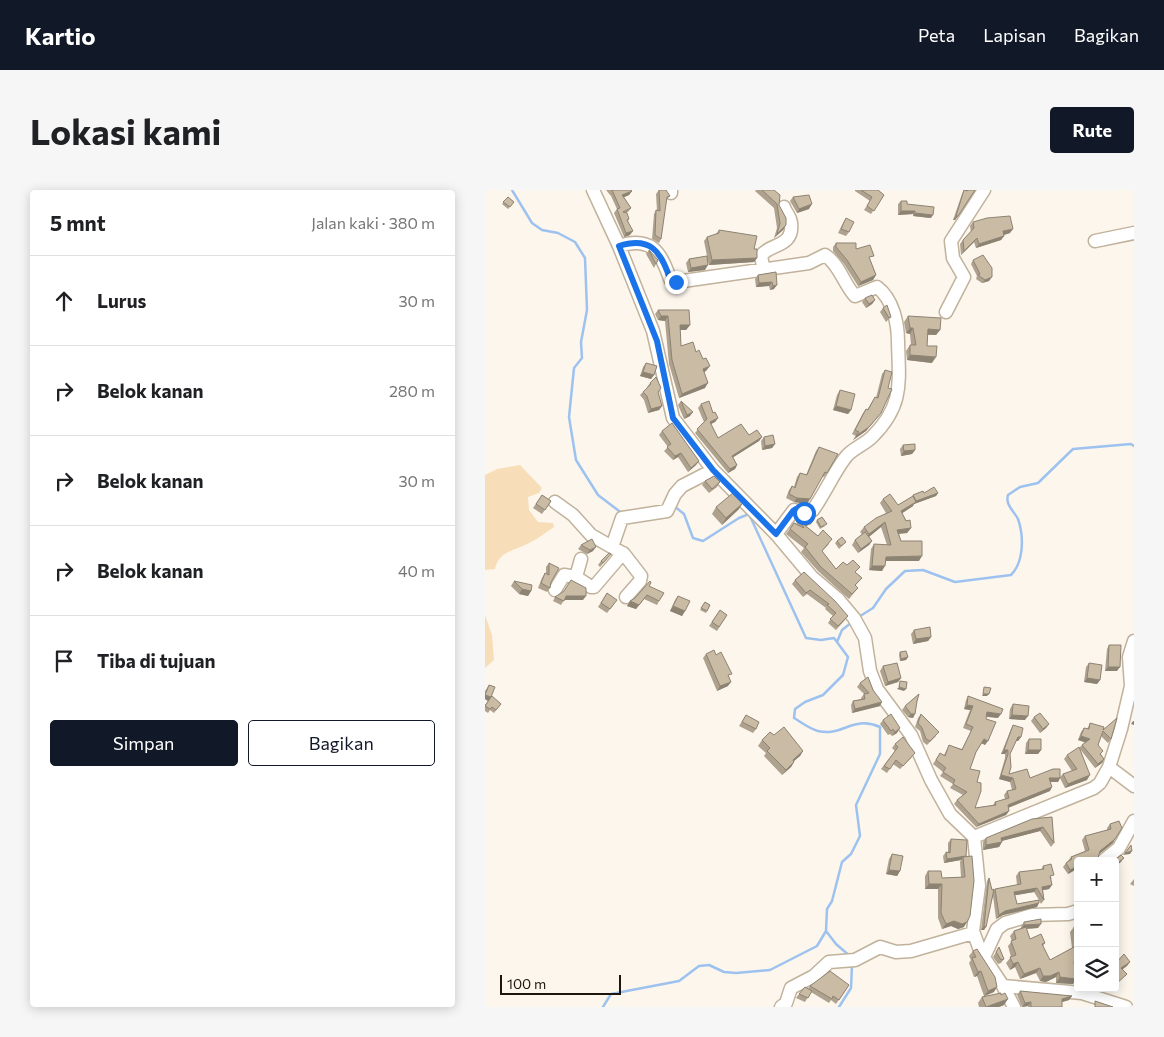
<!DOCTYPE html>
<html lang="id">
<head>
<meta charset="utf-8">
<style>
  body { margin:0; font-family:Commissioner,sans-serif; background:#f6f6f6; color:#202124 }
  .controls { position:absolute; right:15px; bottom:15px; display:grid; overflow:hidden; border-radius:5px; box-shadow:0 2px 12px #0003 }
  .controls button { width:45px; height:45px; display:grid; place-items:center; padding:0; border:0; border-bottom:1px solid #e0e0e0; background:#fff; color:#202124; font:25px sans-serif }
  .scale { position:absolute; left:15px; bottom:12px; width:121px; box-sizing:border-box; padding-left:5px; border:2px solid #1c160e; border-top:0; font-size:14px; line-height:18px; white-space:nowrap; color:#1c160e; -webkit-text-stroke:4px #fdf6ed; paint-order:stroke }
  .stop { position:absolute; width:15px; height:15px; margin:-11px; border:4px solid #1a73e8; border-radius:50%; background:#fff }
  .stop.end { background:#1a73e8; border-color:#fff; box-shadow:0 1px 5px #0008 }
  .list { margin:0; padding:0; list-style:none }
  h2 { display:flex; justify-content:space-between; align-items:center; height:65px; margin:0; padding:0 20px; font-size:21px }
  h2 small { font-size:16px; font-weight:400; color:#757577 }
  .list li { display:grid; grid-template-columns:32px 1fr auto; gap:15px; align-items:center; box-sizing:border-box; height:90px; padding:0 20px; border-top:1px solid #e0e0e0 }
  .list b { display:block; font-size:19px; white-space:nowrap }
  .list em { font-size:16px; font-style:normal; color:#757577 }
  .actions { display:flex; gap:10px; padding:15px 20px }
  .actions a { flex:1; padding:11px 0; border:1px solid #111827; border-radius:5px; text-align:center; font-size:18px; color:#111827 }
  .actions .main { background:#111827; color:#fff }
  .icon { flex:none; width:28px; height:28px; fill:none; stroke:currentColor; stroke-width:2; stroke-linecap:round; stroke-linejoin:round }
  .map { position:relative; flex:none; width:649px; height:817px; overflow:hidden; border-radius:5px }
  header { display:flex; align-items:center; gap:30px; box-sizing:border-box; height:70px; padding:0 25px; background:#111827; color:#fff }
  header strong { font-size:24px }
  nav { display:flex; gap:28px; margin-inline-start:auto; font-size:18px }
  .intro { display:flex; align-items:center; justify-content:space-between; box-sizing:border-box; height:120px; padding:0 30px }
  h1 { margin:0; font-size:35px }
  .button { padding:12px 22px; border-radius:5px; background:#111827; color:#fff; font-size:18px; font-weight:700 }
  main { display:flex; gap:30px; padding:0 30px }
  aside { flex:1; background:#fff; border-radius:5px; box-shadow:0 2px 12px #0003 }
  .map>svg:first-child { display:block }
  .green { fill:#f7deb9 }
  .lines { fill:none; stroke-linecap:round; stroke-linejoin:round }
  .stream { stroke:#9dc2ef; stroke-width:2.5 }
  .minor-casing { stroke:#c1b29b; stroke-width:15 }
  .minor { stroke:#fff; stroke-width:12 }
  .wall { fill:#aea18d; fill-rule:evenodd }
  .shaded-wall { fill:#8d8373 }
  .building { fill:#cabba4; stroke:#8d8373 }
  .route { stroke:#1a73e8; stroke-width:6 }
</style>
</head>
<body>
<header>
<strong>Kartio</strong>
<nav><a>Peta</a><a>Lapisan</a><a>Bagikan</a></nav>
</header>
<div class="intro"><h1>Lokasi kami</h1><a class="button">Rute</a></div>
<main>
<aside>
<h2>5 mnt<small>Jalan kaki · 380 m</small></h2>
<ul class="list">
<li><svg class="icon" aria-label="ahead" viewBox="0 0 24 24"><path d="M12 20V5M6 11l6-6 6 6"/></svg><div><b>Lurus</b></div><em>30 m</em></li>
<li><svg class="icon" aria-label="right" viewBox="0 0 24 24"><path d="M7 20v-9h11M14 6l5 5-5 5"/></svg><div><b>Belok kanan</b></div><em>280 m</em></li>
<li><svg class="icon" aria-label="right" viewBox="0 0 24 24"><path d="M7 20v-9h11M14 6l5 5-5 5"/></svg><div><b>Belok kanan</b></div><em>30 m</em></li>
<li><svg class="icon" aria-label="right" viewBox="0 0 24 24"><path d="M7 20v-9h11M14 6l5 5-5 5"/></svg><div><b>Belok kanan</b></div><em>40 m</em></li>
<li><svg class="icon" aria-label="arrive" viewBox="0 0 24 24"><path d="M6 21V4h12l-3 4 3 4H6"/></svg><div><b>Tiba di tujuan</b></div></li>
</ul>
<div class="actions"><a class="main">Simpan</a><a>Bagikan</a></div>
</aside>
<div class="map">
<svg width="649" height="817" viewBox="0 0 649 817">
  <rect width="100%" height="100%" fill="#fdf6ed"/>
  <path class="green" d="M35,275L57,298L54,303L43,307L44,320L53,332L68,333L69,337C61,342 54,348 46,352C31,361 14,360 10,379L0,380V285L12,279Z
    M0,425L7,445L9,470L0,478Z"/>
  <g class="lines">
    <path class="stream" d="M27,0L47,33L57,40L73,43L90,52L100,68L102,120L96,152L97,168L89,178L84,227L91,270L113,305L138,324
      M372,428L388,418L401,399L420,381L438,380L470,392L526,385C539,372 539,346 533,329C529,321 520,315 523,305L535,297L553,293L588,259L646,254L649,256
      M352,452L357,440L366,433
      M341,741L351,754L366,767
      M118,817L126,804L194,791L214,776L224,775L239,782L251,783L285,780L332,756L341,741L342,719L347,711L357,672L366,664L375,646L371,615L395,564V537C368,525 357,547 333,541C325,539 316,532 309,528L310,519L320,512L338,505L358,485L363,467L349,448L336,450L321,448L264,324L254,328L218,351L208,348L199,324L189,316
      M354,817L366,798L367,775"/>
    <defs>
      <path id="minor" d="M108,0L134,56L168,141L188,228L228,280L291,344L327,387L353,409L369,428L380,448L385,481L392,499L426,545L446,590L465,624L489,647L494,696L488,741L496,763L518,796L529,817
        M186,0V3
        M610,51L649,43
        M134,56C165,46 176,61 185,89L191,92L324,73L340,65C354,74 359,94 370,106L392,97C408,109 413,133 413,152C414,193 419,215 387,247C379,255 366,259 360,268C348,284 340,303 328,320L322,323L309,320L291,344
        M279,81L276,66C284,53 309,58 306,33C305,25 300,22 299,17
        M461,122L479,87L468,68L466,51L499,0
        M70,312L88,325L106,345L139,364L156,386L155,391L141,407
        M127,357L137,328L182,321L190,304L197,296L228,280
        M91,387L96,369
        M70,400L79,385L91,387L106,397H109L138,363
        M624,577L649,596
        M489,647L609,598L615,593L624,577L636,539L646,496L644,467L649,451
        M618,671L634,658L649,631
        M499,767L512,739L520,733L547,725L583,724L593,721
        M518,796L597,803L641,817
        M296,817L301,813L306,798L329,786L344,772L370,770L395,757L411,762L426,761L488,743"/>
    </defs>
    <use href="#minor" class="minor-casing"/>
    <use href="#minor" class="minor"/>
  </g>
  <path class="wall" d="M121,0H146L147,1L144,5L139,7L146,18L143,22L141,23L144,29L143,31L145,45L139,47L129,23L132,19L126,6Z
    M174,0L185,6L181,10L176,49L174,53L167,49L169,24L171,20L172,21L171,4Z
    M271,0H289L294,15L298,40L289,48L292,38L289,18L270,1Z
    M370,0H393L399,5L386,24L379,20L385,11L370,1Z
    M479,0H490L470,30H468L477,4Z
    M23,7L29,12L23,19L17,14Z
    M308,7L324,19L312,23L305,11Z
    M416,11L422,14L446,28L428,26V24L413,25V14Z
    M361,28L364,42L361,46L353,43L358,33Z
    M488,32L525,43L519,45V46L516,50L491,58L489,52L476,65L475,54L478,50L486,42L485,36Z
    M234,40L269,59L272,68L269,72L224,75L222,68L220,80L203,82L201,73L204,69L222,66L219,51L222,47L231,44Z
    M351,53L371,59L385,70L391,85L388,90L373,96L359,74L348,61V57Z
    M164,60L173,70L169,78L161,64Z
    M488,70L504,91L497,93L491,89L492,86L486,74Z
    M291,82L289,99L285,100L284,96L271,97L270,89L273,85Z
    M380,108L390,110L387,114L381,118L377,112Z
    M398,118L406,127L401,132L395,122Z
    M173,120L205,135L201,140H195L196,156L211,162L221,181L219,182L220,198L194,208L184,174L180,131L173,130L170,124Z
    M423,126L455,140L451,145H443L442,156L447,173L422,170L421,161L425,155H426L425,144L421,143L419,132Z
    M161,173L169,185L166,189L155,186L158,177Z
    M400,180L396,223L381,241L368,250L371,246L367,244L378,223L381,219L382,220L390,207L391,208L397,184Z
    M165,193L173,203L177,216L174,220L163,223L159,210L155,205L163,197H162Z
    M355,200L366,220L363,224L348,220L352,205Z
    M196,211L205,226L199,229L193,215Z
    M216,214L228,223L233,228L230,232L226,234L233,248L264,245L277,247L274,251L248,267L252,275L250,279L243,283L210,243L219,232L213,218Z
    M177,241L214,271L211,275L203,282L193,267L188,270L179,261L183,257L174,245Z
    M279,247L290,254L287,258L277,260L276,251Z
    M418,255L430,260L427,264L416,266L415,259Z
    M334,257L342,283L339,287L337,286L322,314L309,312L301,308L304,300L307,296L309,297L312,287L315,283L321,285L331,261Z
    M220,291L235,292L232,297L224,303L217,295Z
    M439,303H453L451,306L429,314L428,316L417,323L426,338L422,343L414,344L416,351L434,371H401L397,381L384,380L386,359L389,354L402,355L396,337L384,347L387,351L384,355L373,363L367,355L370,350L377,344L375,342L379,337L401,323L395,313L398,309L413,315L427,307L428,305Z
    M57,305L66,311L57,324L48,318Z
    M231,317L254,319L237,335L227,324Z
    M314,327L326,334L321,336L333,346L344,354L337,361L351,379L371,383L377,388L370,396L373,398L364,409L333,381L316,362L319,358L301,344L309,333L312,334L311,331Z
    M332,330L340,336L335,339L331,332Z
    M352,351L361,352L354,359L350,353Z
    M96,355L108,361L102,364L93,359Z
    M123,368L115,377L113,375L116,371Z
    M64,373L66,392L65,398L62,402L53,398L57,388L60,383L61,384V377Z
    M319,382L360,430L351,440L343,433L348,426L340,419L341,418L322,404L318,407L307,394L310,390Z
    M29,391L46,401L43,406L34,404L26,396Z
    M164,396L174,411L172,415L159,409L151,419L142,416L145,411L150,408Z
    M122,403L129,414L122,423L113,417Z
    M193,406L200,421L197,426L185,421L190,410Z
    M70,407L98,410H79L76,415L68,411Z
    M220,412L225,415L221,423L215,420Z
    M235,420L242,425L232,441L224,436Z
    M429,440L446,447L443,451L428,454L426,444Z
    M624,455L632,481H620L622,459Z
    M415,462L423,467L421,470L415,471L414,465Z
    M221,464L244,487L243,496L232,501L218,468Z
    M604,473L615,490L612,494L599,492L601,477Z
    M398,476L416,488L413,492L400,496L395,481Z
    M383,487L395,516L367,523L366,515L368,511L376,509V508L379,504L372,497L375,493Z
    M4,495L6,507L16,514L9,523L5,520L3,523L0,521V515L3,511L0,509V501Z
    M434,504L428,528L423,527L417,520L420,516Z
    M483,506L513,528L501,527L500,555L497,553L491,562L485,579L492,592L490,618L508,615L510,612L520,609L519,605L522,601L527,600L525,592L514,589L520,568V564H516L526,539L528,535L536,547L533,551H531L525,564L524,584L545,588L575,587L578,584L587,581L579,569L582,565L594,558L600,552L593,550L596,542L599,538L602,539L605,533L618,540L626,549L623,553L616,546L613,555L616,564L619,569L617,573L610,578L595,559L602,590L580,598L575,588L573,592H566L565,601L523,618L524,621L521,625L491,637L469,614L472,610L478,605L465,598L468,594L455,586L458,582L448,574L455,563L459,565L464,555L477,559L486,541L478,538L485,520L479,519L481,510Z
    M528,514L540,530L524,529L525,519Z
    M436,524L451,546L442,555L438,552L435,541L430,537L433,528Z
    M261,525L271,539L268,543L254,536Z
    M549,527L564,534L561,538L555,543L546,531Z
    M398,530L412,543L407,546L405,544L403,545L395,534Z
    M289,545L318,561L315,566L309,571V572L306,577L297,585L279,566L281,563L273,556L277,550Z
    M544,549L556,560L553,564H540L541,553Z
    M410,554L427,567L415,579L408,574L402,583L396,579L410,561L407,558Z
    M567,627L569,653L566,657L555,641L516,651L517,652L514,657L498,660V652L501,648Z
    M634,631L628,653L614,664L593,671V679L590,680L583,684L578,677L581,673L583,671L586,667L600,661L597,650L600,646L622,640V638L625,634Z
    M466,649L480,667L479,737L473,739L466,736L457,739L453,728V699H440V686L443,681L457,688L476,687L475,672L476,670L459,673L458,666L461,662H463V653Z
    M407,664L415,681L412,686L401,684L404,669Z
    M558,676L567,689H566L567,695L564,699L558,700L559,710L556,714L554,710L552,717L518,725L511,729L508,706L499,740H496L502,691L504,688L507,700H509L510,699L532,695L531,686L534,682L556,680ZM549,702L554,710L532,714L530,705Z
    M649,689V696L645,694Z
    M539,732L553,738L541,739L545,749L560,753L558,756L565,770L587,758L585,742L589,737L593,736V773L590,775L591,789L588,794L571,793V787L561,792L555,791L551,783L535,789L530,777L525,780L521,773L526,767L523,756L527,751L525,746L529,741L536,738V737Z
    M514,757L519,769L516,773L513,774L508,767Z
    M488,761L509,802L500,806L519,815L514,817H494L493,813L497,807L499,806L492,786L489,787L484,773L486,770L484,766Z
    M364,795L351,814L346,810L344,813L326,802L320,812L311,808L314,804L323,799L325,796Z
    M618,798H628L625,802Z
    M535,801L587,806L584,810L577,812V817H543V816L537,817L532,805Z"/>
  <path class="shaded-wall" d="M147,1L144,5L135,9L137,5Z
    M327,14L324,19L312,23L314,19Z
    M416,21H430L428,24L413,25Z
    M430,23L448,25L446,28L428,26Z
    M471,26H473L470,30H468Z
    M301,35L298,40L289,48L292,44Z
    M528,39L525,43L515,46L518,41Z
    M148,41L145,45L139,47L141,43Z
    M519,46L516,50L491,58L494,54Z
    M492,48L489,52L476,65L479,61Z
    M272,68L269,72L224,75L227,70Z
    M223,75L220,80L203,82L206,78Z
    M391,85L388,90L373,96L376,92Z
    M507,87L504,91L497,93L500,90Z
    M287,92L284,96L271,97L274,93Z
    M292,95L289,99L285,100L288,96Z
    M390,110L387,114L381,118L384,114Z
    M176,126H183L180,131L173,130Z
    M195,135H205L201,140H192Z
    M425,138H428L425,144L421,143Z
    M443,139L455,140L451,145L439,144Z
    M425,165L451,167L447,173L422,170Z
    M225,176L221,181L215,184L218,179Z
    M158,182L169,185L166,189L155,186Z
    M223,193L220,198L194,208L197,204Z
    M177,216L174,220L163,223L166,219Z
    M351,216L366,220L363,224L348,220Z
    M208,222L205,226L199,229L202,225Z
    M396,223L381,241L368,250L371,246Z
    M233,228L230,232L222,236L225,232Z
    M277,247L274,251L244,270L247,266Z
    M290,254L287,258L277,260L280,256Z
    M430,260L427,264L416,266L419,261Z
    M196,263L193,267L188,270L190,266Z
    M214,271L211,275L203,282L206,278Z
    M252,275L250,279L243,283L245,279Z
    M453,303L451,306L429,314L428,316L413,326L416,321L431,311Z
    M312,308L325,309L322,314L309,312Z
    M258,313L254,319L237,335L241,328Z
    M329,330L326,334L319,337L318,334Z
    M400,332L396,337L381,349L384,344Z
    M426,338L422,343L409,344L412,340Z
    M387,351L384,355L373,363L376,359Z
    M111,357L108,361L102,364L105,360Z
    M437,366L434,371H398L401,367Z
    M387,376H400L397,381L384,380Z
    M37,399L46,401L43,406L34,404Z
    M162,405L151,419L142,416L145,411Z
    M81,406H101L98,410H79Z
    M188,416L200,421L197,426L185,421Z
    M446,447L443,451L428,454L431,449Z
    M423,467L421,470L415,471L416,469Z
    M623,477H635L632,481H620Z
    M416,488L413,492L400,496L403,492Z
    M602,488L615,490L612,494L599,492Z
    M246,492L243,496L232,501L235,496Z
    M414,497L421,499L419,501L412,499Z
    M498,504H504L502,506H497Z
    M0,505L6,507L3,511L0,509Z
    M397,512L395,516L367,523L370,519Z
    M482,515L488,516L485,520L479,519Z
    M502,522L516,524L513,528L499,526Z
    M426,524H430L428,528L423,527Z
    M527,525L543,526L540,530L524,529Z
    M648,531H649V535L646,534Z
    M564,534L561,538L555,543L558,539Z
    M415,538L412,543L407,546L410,542Z
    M596,546L605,549L602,553L593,550Z
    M533,547H536L533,551H530Z
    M499,549L503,551L500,555L496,553Z
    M519,560H523L520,564H516Z
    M543,560H556L553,564H540Z
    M318,561L315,566L304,575L308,570Z
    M619,569L617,573L610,578L613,574Z
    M309,572L306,577L297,585L301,580Z
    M516,585L528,588L525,592L514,589Z
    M605,585L602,590L580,598L583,594Z
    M564,588H575L573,592H561Z
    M567,597L565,601L520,619L523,615Z
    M524,621L521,625L491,637L494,634Z
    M558,637L555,641L513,652L516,648Z
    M630,649L628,653L613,665L615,661Z
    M517,652L514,657L498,660L501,655Z
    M647,661L645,664L638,665L640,663Z
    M481,666L478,669V667L476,670L459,673L462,669Z
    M639,668L636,672L630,677V675Z
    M593,676V679L590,680L583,684L585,680Z
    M404,680L415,681L412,686L401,684Z
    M444,694H457L453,699H440Z
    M567,695L564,699L554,701L557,697Z
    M552,698L549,702L526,706L529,702Z
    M554,713L552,717L518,725L511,729L514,725L520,721Z
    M469,731L482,732L479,737L473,739L466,736L457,739L461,734Z
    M556,734L553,738L536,739L539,735Z
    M499,736L501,737L499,740H496Z
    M593,770V773L586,777L589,771Z
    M533,772L530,777L525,780L528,774Z
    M645,772L642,776L634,782L636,778Z
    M555,778L551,783L535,789L539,784Z
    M496,781L492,786L489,787L493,782Z
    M574,782L571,787L561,792L555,791L558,786Z
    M575,787L591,789L588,794L571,793Z
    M512,797L509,802L499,806L503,801Z
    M587,806L584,810L574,813L577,809Z
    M523,809L519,815L514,817H501Z
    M546,812L543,816L537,817L540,813Z"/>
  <path class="building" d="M127,0H146L147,1L137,5L146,18L138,22L142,23L144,29L142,30L148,41L141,43L132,19L135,18Z
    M174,0H181L185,6L182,7L176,49L170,45L171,20L175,21Z
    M277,0H289L295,5L294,15L301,28V35L292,44L295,33L292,14Z
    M376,0H393L399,5L389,21L382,16L387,7Z
    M479,0L482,1L483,0H490L473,26H471Z
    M324,5L327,14L314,19L308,7Z
    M23,7L29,12L25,17L18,12Z
    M416,11H422V14L449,17L448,25L430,23V21H416Z
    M525,26L528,39L518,41L519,46L494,54L492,48L479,61L478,50L489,38L488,32L502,28Z
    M361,28L369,32L364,42L356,39Z
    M234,40L272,46L269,59H272V68L227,70L222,47L234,43Z
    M351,53H371V59L385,55L389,66L384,67L391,85L376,92L362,70L351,57Z
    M164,60L173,70L171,74Z
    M498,65L507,78V87L500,90L493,85L495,84L488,70Z
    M222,66L223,75L206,78L204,69Z
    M291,82L292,95L288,96L287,92L274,93L273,85Z
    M387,105L390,110L384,114L380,108Z
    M402,115L406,127L404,128L398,118Z
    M173,120H204L205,135H195L196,156L208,152L211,162L214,160L218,169L221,168L225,176L218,179L223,193L197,204L187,170L183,126H176Z
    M423,126L456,128L455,140L443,139L442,156H452L451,167L425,165V155H431L428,138H425Z
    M161,173L172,176L169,185L158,182Z
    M400,180L407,182L403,198L407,199L396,223L384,237L371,246L374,242L370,240L381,219L383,220L390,207L393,208Z
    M171,187L176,198L173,202L177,216L166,219L162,206L158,202L166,194L165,193Z
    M355,200L370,204L366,220L351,216Z
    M196,211L208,222L202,225Z
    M224,211L228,223L230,222L233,228L225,232L233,248L256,234L264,245L272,240L277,247L247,266L252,275L245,279L212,239L222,229L216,214Z
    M187,233L214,271L206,278L196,263L190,266L182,257L186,254L177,241Z
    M288,245L290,254L280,256L279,247Z
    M430,254V260L419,261L418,255Z
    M334,257L353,264L342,283L340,282L325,309L312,308L304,304L307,296L310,298L315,283L322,285Z
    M229,286L235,292L227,299L220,291Z
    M449,297L453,303L431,311L428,305L438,301L439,303Z
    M248,303L258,313L241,328L231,317Z
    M405,304L413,315L428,306L431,312L416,321L421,331L425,330L426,338L412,340L416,351H437V366L401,367L400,376H387L389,354L406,355L400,332L384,344L379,337L391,328L407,321L398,309Z
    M57,305L66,311L60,320L51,314Z
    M328,326L329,330L318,334L333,346L338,340L347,349L337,361L351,379L358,372L362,375L368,370L375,377L370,382L377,388L370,395L373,398L367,404L336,377L320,357L323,354L305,339L309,333L319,338L314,327Z
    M337,327L342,334L336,337L332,330Z
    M380,342L387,351L376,359L370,350Z
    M357,347L361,352L356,356L352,351Z
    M107,349L111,357L105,360L96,355Z
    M124,363L126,364L118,373L116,371Z
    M64,373L74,378L66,392L65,398L56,393L60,383L64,385Z
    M319,382L350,411L363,426L353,436L345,429L351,423L342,415L344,414L325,400L321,403L310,390Z
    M86,390L101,398V406H81L79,411L70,407L79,401Z
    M29,391L47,395L46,401L37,399Z
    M165,391L166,393L164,396L179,403L174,411L162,405L154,415L145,411L150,408Z
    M122,403L132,410L125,419L116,413Z
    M193,406L205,411L200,421L188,416Z
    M220,412L225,415L222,421L216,418Z
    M235,420L242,425L234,437L227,432Z
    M445,437L446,447L431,449L429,440Z
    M624,455H636L635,477H623Z
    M229,460L231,465L236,462L247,484L243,485L246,492L235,496L221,464Z
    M421,461L423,467L416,469L415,462Z
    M412,473L416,488L403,492L398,476Z
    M604,473L617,475L615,490L602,488Z
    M383,487L388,500L397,512L370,519L368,511L380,509L379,504L384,503L375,493Z
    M415,491L422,492L421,499L414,497Z
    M4,495L10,497L6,507L7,506L16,514L11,520L7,517L5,519L0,516L6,507L0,505Z
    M499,497L506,498L504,504H498Z
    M434,504L432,511L430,524H426L420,516Z
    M483,506L518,519L516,524L502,522L501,529L511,532L503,551L499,549L491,562L485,579L495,581L492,592L496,593V601L490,618L511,615L510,612L524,608L522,601L531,599L528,588L516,585L523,564V560H519L528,535L538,538L536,547H533L525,564L526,577L524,584L542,579L545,588L568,579H575V588H564L567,597L523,615L524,621L494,634L472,610L482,602L468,594L470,590L458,582L461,578L451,570L455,563L460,566L464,555L477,560L488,537L481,534L488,516L482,515Z
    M528,514L544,516L543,526L527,525Z
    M555,523L564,534L558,539L549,527Z
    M406,524L415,538L410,542L408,539L406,541L398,530Z
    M436,524L454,542L445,551L441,549L437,538L433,533Z
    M261,525L274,532L271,539L257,532Z
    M632,528L626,549L618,541L613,555L618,561L615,564L619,569L613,574L597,555L605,549L596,546L599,538L604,539L605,533L619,537L618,540Z
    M299,537L318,561L308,570L309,572L301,580L282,561L285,558L277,550L285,542L289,545Z
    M418,547L430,563L418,576L411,570L405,579L399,576L413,557L410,554Z
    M544,549H556V560H543Z
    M594,557L605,585L583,594L578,584L592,579L582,565Z
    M567,627L569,653L558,637L516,648L517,652L501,655V648L547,629Z
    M634,631L637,638L630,649L615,661L613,668L614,671H593V676L585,680L581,673L587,669L586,667L604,660L600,646L626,639L625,634Z
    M466,649L482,650L481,666L462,669L461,662L465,663Z
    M646,655L647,661L640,663Z
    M407,664L418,666L415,681L404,680Z
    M636,665L639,668L630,675V671H628Z
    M487,666L489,691L485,726L482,732L477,734L469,731L461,734L456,723L457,694H444L443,681H456L457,688L480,687L478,667Z
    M566,674L569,685L565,686L567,695L557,697L559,710L552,698L529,702L532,714L554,710V713L520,721L514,725L510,699L536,694L534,682L559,679L558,676Z
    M504,688L507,700L509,699L501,737L499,736Z
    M556,729V734L539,735V732Z
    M593,736V770L589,771L591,789L575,787L574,782L565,786H558L555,778L539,784L533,772L528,774L525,767L531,765L526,751L531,749L529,741L541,737L545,749L556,744L560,753L557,754L565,770L591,756L589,737Z
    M514,757L519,769L516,770L511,762Z
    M492,759L510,787L512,797L503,801L496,781L493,782L487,768L491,767L488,761Z
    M639,764L645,772L636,778L642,784L630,795V774Z
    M345,781L364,795L354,810L348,806L347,809L325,796Z
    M320,797L327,801L323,808L314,804Z
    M535,801L587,806L577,809V817H546V812L540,813Z
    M516,803V805L520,803L523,809L501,817L497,807Z
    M610,811L628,817H610Z"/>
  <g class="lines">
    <path class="route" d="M191,92L185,89C176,61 165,46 134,56L172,151L188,228L228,280L291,344L308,321L311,319L319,323"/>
  </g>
</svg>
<div class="controls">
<button>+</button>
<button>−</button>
<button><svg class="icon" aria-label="layers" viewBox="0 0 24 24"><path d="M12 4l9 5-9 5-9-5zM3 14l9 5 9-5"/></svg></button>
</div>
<div class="scale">100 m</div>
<div class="stop" style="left:319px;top:323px"></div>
<div class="stop end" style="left:191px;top:92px"></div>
</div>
</main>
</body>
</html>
